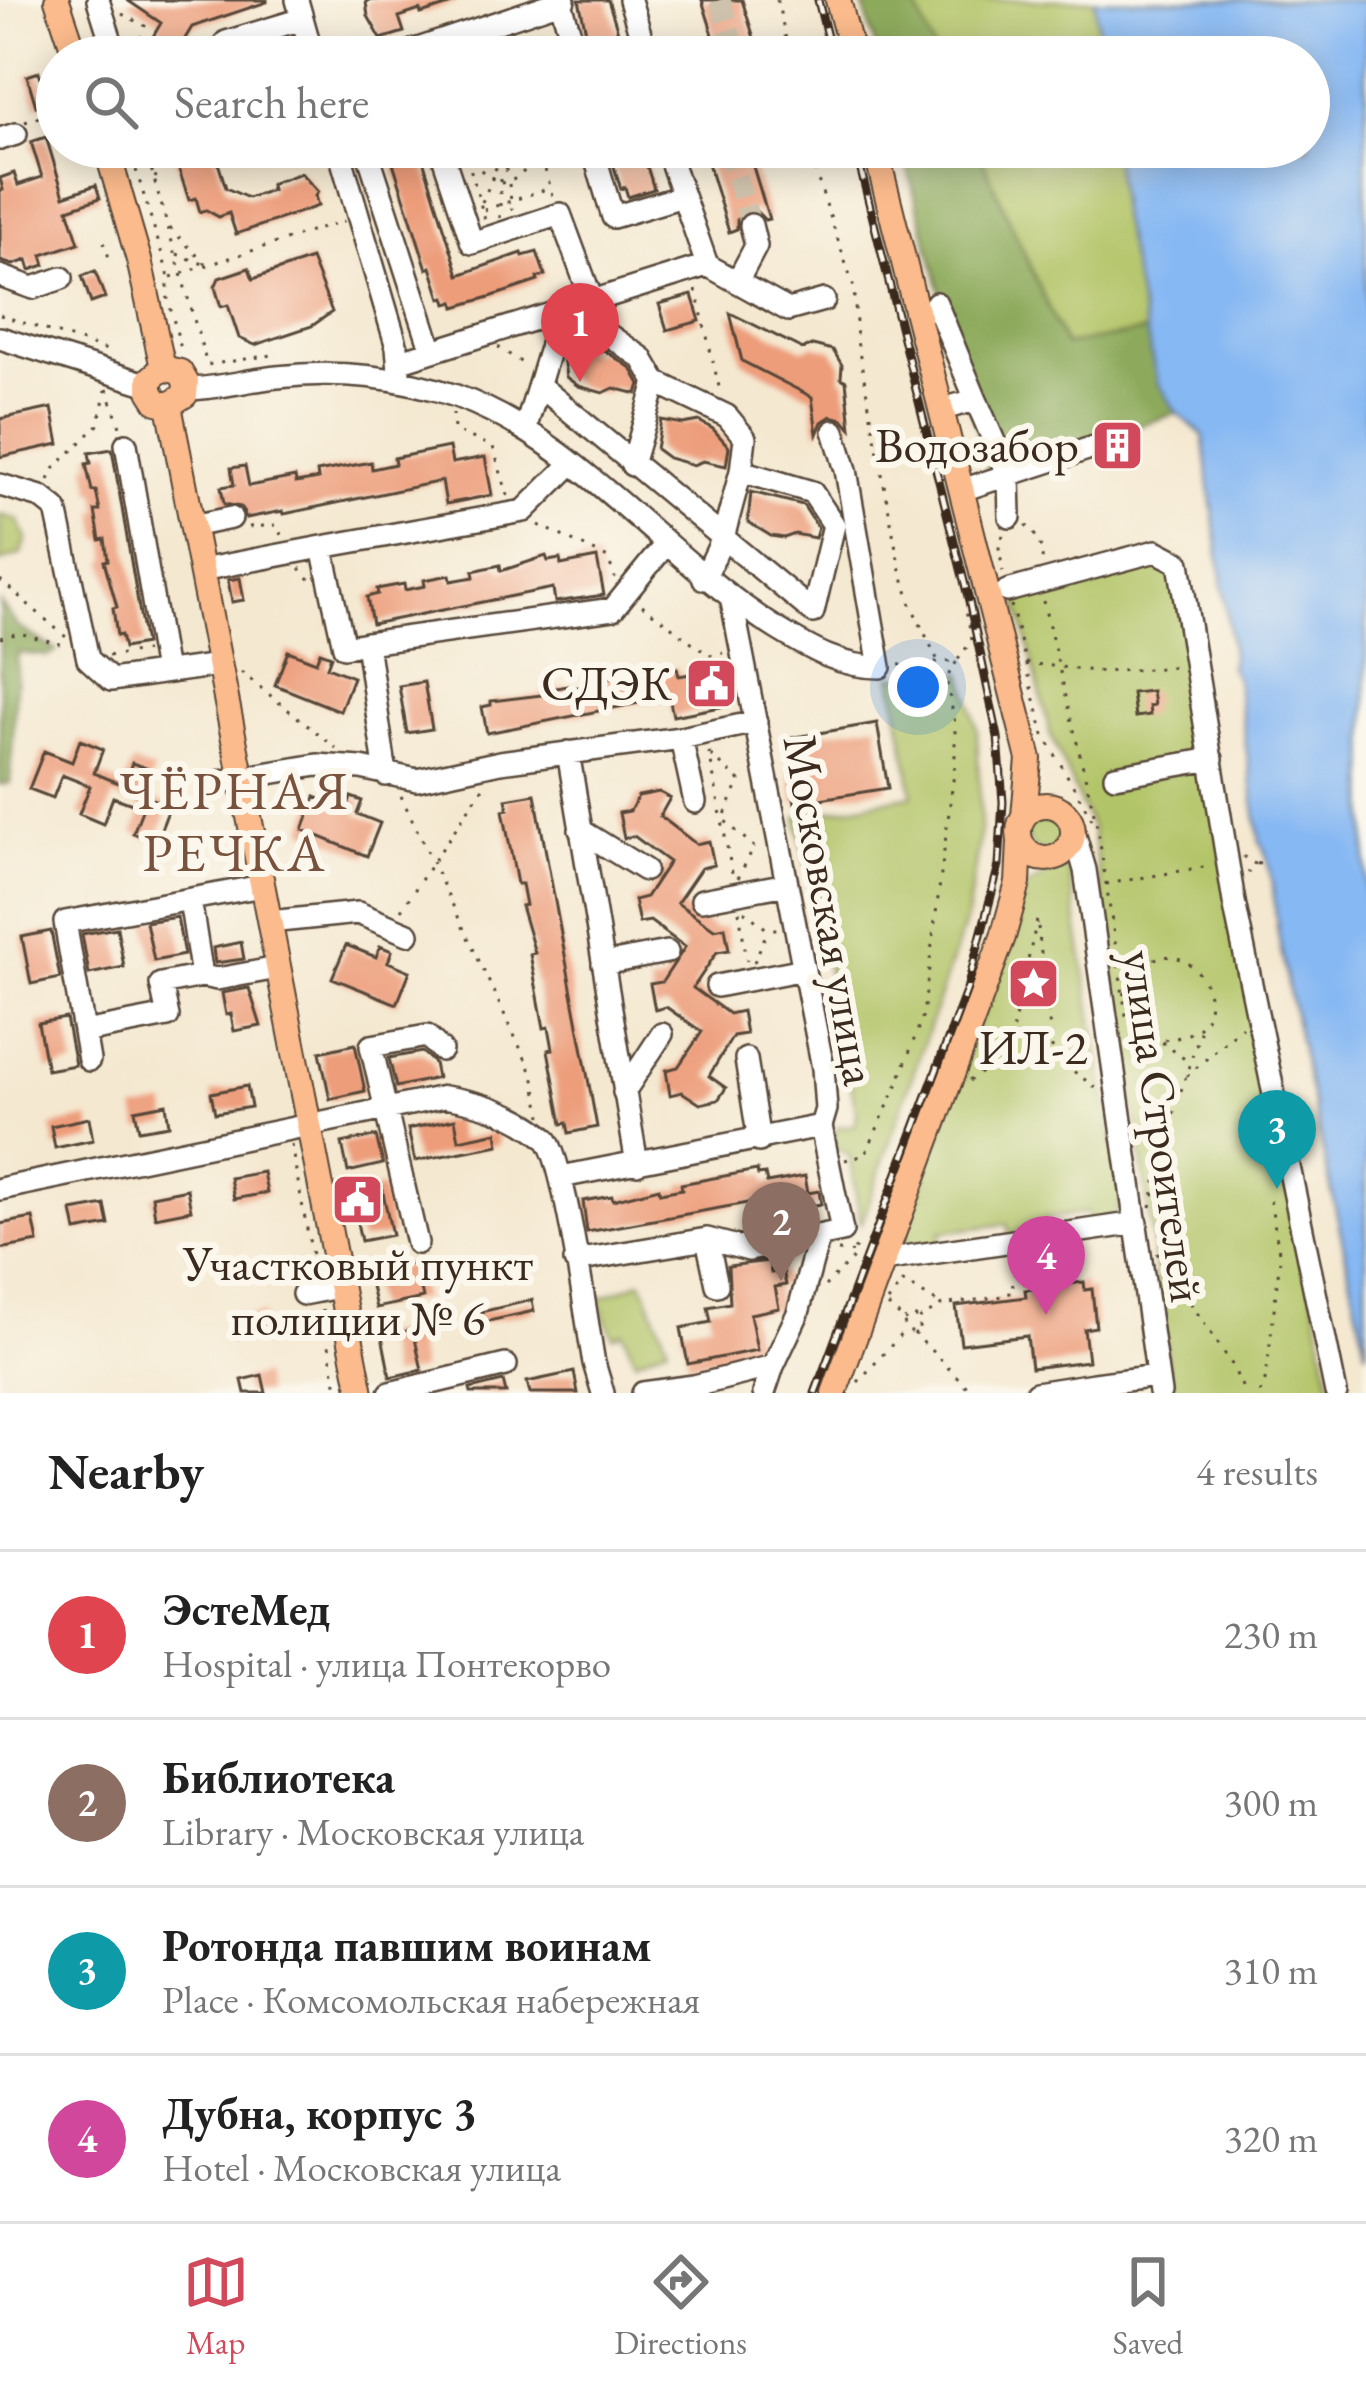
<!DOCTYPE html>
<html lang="en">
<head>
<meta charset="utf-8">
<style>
  body { margin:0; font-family:"EB Garamond",serif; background:#f6f6f6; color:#222 }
  .you { position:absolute; left:918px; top:687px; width:42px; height:42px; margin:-30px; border:9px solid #fff; border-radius:50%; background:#1a73e8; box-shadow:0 0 0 18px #1a73e833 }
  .badge { display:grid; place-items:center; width:78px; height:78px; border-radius:50%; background:#d1495b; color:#fff; font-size:39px; font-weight:700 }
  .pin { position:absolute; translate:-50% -99px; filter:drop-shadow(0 3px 6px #0008) }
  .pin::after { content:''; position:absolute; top:63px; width:42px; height:36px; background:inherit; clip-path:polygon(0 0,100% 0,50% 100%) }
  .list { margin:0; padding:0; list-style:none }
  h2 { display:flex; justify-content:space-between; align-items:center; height:156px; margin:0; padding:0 48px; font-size:51px }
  h2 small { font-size:39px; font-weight:400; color:#767676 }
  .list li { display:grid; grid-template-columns:78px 1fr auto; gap:36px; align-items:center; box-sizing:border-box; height:168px; padding:0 48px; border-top:3px solid #e0e0e0 }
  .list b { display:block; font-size:45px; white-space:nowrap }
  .list p { margin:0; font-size:39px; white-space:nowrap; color:#767676 }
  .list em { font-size:39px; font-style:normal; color:#767676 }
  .icon { flex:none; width:66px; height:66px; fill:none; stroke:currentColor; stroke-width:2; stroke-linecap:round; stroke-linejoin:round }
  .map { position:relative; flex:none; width:1366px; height:1393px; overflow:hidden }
  .search { position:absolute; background:#fff; box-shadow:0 6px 30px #0003; left:36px; right:36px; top:36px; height:132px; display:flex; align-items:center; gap:30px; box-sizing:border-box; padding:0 42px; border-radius:66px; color:#767676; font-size:45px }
  .sheet { height:828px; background:#fff }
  nav { display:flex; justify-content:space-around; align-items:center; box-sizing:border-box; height:168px; border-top:3px solid #e0e0e0; background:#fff; font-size:33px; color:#767676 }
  nav a { display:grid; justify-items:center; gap:6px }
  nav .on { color:#d1495b }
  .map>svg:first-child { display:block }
  .green { fill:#b2c467; stroke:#767742; stroke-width:3 }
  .forest { fill:#8daa5c; stroke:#646a3d; stroke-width:3 }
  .water { fill:#86b8f3; stroke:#607188; stroke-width:3 }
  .building { fill:#ed9d7a }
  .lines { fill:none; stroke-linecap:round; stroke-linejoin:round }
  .minor-tunnel { stroke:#cfc2ac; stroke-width:21; stroke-dasharray:21 10; stroke-linecap:butt }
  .minor-casing { stroke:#574639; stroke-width:26 }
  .major-casing { stroke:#574639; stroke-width:28 }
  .path { stroke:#574639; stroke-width:3; stroke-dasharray:3 9; stroke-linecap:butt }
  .minor { stroke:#fff; stroke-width:21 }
  .major { stroke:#fbbb8c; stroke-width:24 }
  .rail-casing { stroke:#3b2a1e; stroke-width:9 }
  .rail { stroke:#fbf7ec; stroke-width:4.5; stroke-dasharray:14; stroke-linecap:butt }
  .labels { text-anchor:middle; stroke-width:12; stroke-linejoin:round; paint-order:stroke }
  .poi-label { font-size:48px; fill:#3b2a1e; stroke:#fbf7ec; text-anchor:end }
  .street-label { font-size:48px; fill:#3b2a1e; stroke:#fbf7ec }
  .quarter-label { font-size:54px; letter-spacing:3px; fill:#79523e; stroke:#fbf7ec }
</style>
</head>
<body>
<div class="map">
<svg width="1366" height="1393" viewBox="0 0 1366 1393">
  <rect width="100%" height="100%" fill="#fbf7ec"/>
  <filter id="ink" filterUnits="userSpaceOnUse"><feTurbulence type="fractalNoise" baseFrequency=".00833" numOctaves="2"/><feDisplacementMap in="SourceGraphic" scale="24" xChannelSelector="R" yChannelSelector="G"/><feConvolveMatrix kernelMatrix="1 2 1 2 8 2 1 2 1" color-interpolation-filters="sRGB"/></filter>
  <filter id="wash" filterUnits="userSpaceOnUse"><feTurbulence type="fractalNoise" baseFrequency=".004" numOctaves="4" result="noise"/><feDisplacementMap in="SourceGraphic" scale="48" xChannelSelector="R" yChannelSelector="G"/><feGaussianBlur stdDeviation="2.7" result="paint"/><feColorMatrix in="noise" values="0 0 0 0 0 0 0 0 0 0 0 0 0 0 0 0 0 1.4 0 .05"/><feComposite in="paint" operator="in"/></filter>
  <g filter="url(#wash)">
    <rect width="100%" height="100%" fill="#f4e8d0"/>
    <path class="green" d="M913,0H1095L1102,57H937Z
      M977,147H1113L1121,220L1149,331L1065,346Z
      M0,515L18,520L27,539L21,554L0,562Z
      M1155,556L1173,567L1332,1393H1172L1138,1132L1092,830L1050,733L1016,595Z
      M963,673L977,730L981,829L967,917L861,1225L849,1155L836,1149L833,1137L838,1127L855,1125L857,1115L797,817L913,795L892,676Z
      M1026 832a20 20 0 1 1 40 0a20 20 0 1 1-40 0Z
      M1060,866L1069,873L1122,1198L1113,1218L1093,1221L1086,1213L1046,1218L1047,1228L1009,1234L1007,1224L940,1232L941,1242L910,1248L904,1237L1025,888Z
      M642,1281L668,1346L635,1360L623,1332L613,1336L598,1299Z"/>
    <path class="forest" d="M862,0H913L937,57H878Z
      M902,147H977L1065,345L1149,331L1157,381L1177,413L989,475Z
      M0,603L18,627L57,651L48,656L18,653L10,783L0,785Z"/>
    <path class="water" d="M1095,0H1366V1352C1338,1214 1305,1078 1279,939C1275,916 1272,857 1260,842L1236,678L1230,667L1232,655L1203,435L1177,413L1157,381L1121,220L1113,147H1309V57H1102Z"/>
    <g id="blocks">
      <path class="building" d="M127,0H267V2L192,27L180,47L184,57H150L145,42L151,40L161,23Z
        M372,0H457L458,2L421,14L420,10L399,17L404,32L381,39L368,16L366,2Z
        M579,0H608L626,57H597L593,45L589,46Z
        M702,0H742L760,57H720Z
        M39,72L49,102L36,106L27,76Z
        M46,137L64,196L96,185L100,198L68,209L79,243L42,255L45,265L30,270L27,260L13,265L0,261V191L3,190L0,178L14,173L18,185L42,177L31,142Z
        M179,147H213L226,188L248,198L272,190L270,184L301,173L318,192L315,196L318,206L236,234L229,213L219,217L206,210L200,212L196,198L189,200L175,158L182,156Z
        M388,147H419L459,275L522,253L523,256L537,252L545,275L537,278L538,281L493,296L455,307L454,302L447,304L445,297L441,298L431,267L427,269Z
        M613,147H641L654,189L628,197L625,187L621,189L611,157L615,155Z
        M703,147H747L769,219L765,220L756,211H746L737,220V229L729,232Z
        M311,259L332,312L312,326L255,345L239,338L228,305L221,307L215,287L219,278L249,268L253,279Z
        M95,271L105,298L91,303L82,276Z
        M692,295L700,321L667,330L659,304Z
        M730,313L803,349L813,345L833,350L842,365L841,378L846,381L851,428L843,419L831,416L822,422L817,434L812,397L742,361Z
        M566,346L593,352L604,350L631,368L640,384L637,394L614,388L603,393L578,386L566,377L563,356Z
        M52,408L59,444L0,457V419Z
        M661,420L683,424L699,421L713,429L729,447L726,466L703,461L693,465L668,458L656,449Z
        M449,447L452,463L485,457L492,495L446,504L442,481L284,514L283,511L246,518L241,507L224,504L221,487L234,485L231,468L245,466L249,486L295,477L296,483L318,479L317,472L371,462L372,469L395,464L394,458Z
        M112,449L145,644L124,648L121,635L117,636L113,608L117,607L104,561L108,560L105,539L100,540L95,511H100L96,491H92L86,464L91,463L89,453Z
        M751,492L803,505L818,528L815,538L795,534L784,538L771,536L748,522Z
        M546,556L548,561L560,559L561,565L597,558L604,595L555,602L553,588L372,624L367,597L378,594L377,589L404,584L405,590L425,586L424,580L450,575L451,581L474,577L473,571L500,565L501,571Z
        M240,578L244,600L232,602L228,580Z
        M288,651L316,662L320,652L331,656L327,667L353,677L340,711L275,685Z
        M665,666L666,670L677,668L679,676L718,669L725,706L673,716L669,697L487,733L482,707L491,705V701L542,695L541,691L567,686L568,690L617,676L618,681Z
        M424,682L432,729L407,733L399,686Z
        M1152,691L1154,705L1149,706L1150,715L1135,717L1132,693Z
        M877,723L888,788L795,803L784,739Z
        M80,740L103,749L94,773L123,785L132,763L154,771L145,796L170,806L156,842L133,833L143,808L113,797L103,824L79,814L90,786L62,775L53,798L29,789L44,751L72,762Z
        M659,792L670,798L660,816L696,844L709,841L714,865L701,868L677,903L714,929L725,927L729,950L717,952L693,988L729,1014L742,1011L746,1034L733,1036L709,1076L726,1088L718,1100L700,1104L682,1092L670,1095L666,1070L678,1067L702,1032L666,1007L655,1010L650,984L662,982L685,947L650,921L639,923L634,900L646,897L669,862L634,836L624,838L619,813L630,811L638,796Z
        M535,794L597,1127L569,1133L567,1123L562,1124L548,1050L553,1049L549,1027L544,1028L530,954L535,953L521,906L526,905L522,884H517L503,810L508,809L506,799Z
        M315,797L346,810L351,797L362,801L357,814L380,823L367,856L303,830Z
        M177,917L184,955L154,961L146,922Z
        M117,928L124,967L89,974L82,934Z
        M51,931L60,978L31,984L22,937Z
        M241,942L244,959L215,963L213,948Z
        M346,945L376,957L380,946L392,951L388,962L410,971L397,1004L332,978Z
        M249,988L261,1026L234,1031L231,1014L226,1015L222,993Z
        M66,1018L75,1065L47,1070L38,1023Z
        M355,1044L365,1091L330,1099L320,1052Z
        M422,1052L434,1063L437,1078L396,1087L389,1058Z
        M247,1086L251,1107L215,1113L211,1093Z
        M166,1104L169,1125L139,1130L135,1110Z
        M89,1118L93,1140L55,1148L51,1126Z
        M455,1119L459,1140L497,1132L499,1145L415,1161L408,1129Z
        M376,1136L383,1164L348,1172L342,1143Z
        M757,1170L758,1175L765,1174L767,1183L805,1176L808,1193L819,1191L821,1204L810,1206L813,1222L769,1231L764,1200L587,1232L583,1201L612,1196L613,1200L659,1188L660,1193L682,1189L681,1184Z
        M263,1172L267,1193L234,1199L230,1178Z
        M382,1188L392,1235L361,1241L351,1195Z
        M187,1189L191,1210L155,1217L152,1196Z
        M105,1205L109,1225L76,1231L72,1211Z
        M33,1218L38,1242L0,1249V1224Z
        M769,1261L771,1273L783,1271L786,1285L775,1287L779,1308L750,1314L757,1350L688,1364L681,1328L711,1322L708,1307L730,1303L728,1266Z
        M415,1263L423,1298L376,1308L368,1273Z
        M1084,1282L1085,1290L1092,1289L1096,1327L1084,1329L1088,1361L1031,1368L1027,1336L961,1344L956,1306L1026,1297L1025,1290Z
        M532,1300L534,1311L475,1324L472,1314Z
        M262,1314L266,1331L238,1338L234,1321Z
        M413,1330L422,1370L390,1377L382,1336Z
        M574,1372L578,1393H530L527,1382Z
        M262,1375L266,1393H245L242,1380Z
        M503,1381L506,1393H471L470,1389Z"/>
    </g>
  </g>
  <g filter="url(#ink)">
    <use href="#blocks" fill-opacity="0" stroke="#574639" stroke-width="3"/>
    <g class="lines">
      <path class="minor-tunnel" d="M720,0L737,57
        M727,147L751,225"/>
      <defs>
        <path id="minor" d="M98,0L116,57
          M297,0L313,57
          M630,0L647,57
          M561,3L577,57
          M226,42L302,19
          M394,57L564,0
          M0,139L16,134
          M338,147L397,347L399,371
          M366,147L432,351
          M440,147L472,243L560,214L593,303
          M592,147L613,217L683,196
          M666,147L707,265L788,310L824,300
          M0,276L33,288L62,278
          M737,282L756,246L751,225
          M936,303L976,400
          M0,338L149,385
          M401,361L707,265
          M541,387L813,612L834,525L812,492L741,471L745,438L727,416L656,382L642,358L610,336L557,325
          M186,389C217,389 247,380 277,377C336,370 399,376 456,396C581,441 667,562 779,630C812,650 841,667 880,667L846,470L834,431
          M942,409L976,400L1009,476L1010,517
          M525,430L557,325L556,315
          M126,444L165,672
          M632,465L656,382
          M0,485L41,497L56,509L88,659L111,680L219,665
          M962,490L1100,445
          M192,526L231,518
          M201,570L322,547
          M704,579L723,538L741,471
          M1007,591L1156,551L1179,563L1234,902L1336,1393
          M367,643L613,609L665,545
          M681,738L695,802
          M568,752L637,1164
          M386,775L367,643L344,647L322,547L524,511L571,464
          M1115,776L1212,759
          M217,782L317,765L361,768L417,780L500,762L681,738L756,722
          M580,830L645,870
          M1074,832L1085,870L1160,1393
          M702,900L787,884
          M269,922L358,913L408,934
          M603,964L667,952
          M202,976L217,979L278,968
          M717,986L804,969
          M84,1032L168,1016L161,984L202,976L190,900
          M746,1059L759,1141
          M89,1060L65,922L262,886
          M624,1092L662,1034
          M561,1177L821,1126
          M0,1189L444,1097C478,1102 518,1114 545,1138C565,1158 587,1325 594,1363L603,1393
          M707,1239L717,1285
          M417,1243L371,1046L427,1036L441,1050
          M883,1260L1137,1223
          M575,1261L707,1239L749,1250L842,1231L821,1126L826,1109L823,1068L732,602
          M303,1294L339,1287
          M773,1366L798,1313L819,1236
          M390,1393L506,1365
          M643,1393L694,1386L773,1366L764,1393
          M1036,1393L1094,1384
          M1095,1393L1094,1384L1157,1376"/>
        <path id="major" d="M57,0L76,57
          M838,0L853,57
          M106,147L139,260L163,368
          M875,147L1029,759L1024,816
          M163,368L180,372L186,382L185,395L169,405
          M163,368L150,379V391L157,402L169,405
          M169,405L361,1393
          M1019 832a27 27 0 1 1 54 0a27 27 0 1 1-54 0Z
          M834,1393L1003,937L1018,883L1020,841"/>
      </defs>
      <use href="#minor" class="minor-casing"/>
      <use href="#major" class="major-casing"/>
      <path class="path" d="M777,0L790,57
        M122,14L145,26L133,54
        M25,122L57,111
        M129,147L169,277L167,295L182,353
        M145,147L207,365L272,355
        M464,147L485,220
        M478,147L479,169L500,183C521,181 532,167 528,147
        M489,147L488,163L500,172L516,167L520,156L517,147
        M538,147L554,199
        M807,147L854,288L857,341L898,559L911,605L939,663
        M155,178L169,147
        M509,184L512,210
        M482,202L495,172
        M484,210L549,188
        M500,218V174
        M170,228L206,264
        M104,242L110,261
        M177,254L206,265
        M171,277L344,221
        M696,290L720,391
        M0,315L110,351
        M498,347L525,365
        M107,389L120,426
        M453,413L454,430L493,447L508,496
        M49,480L54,469L98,425L106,390
        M539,525L608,558L615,578
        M1026,525C1036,534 1046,551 1041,563
        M249,527L277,525L283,539
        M1003,535L999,548L1003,572
        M300,568L313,583
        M0,580L67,638
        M1043,601L1098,830L1126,1015L1190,1063
        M642,605L709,655L723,653
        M1011,605L1044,735L1095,824
        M0,638L19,633L68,646
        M108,656L146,651
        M1026,663L1103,672L1177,667
        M899,665L957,661L972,640L965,606L972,600
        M241,672L336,748
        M709,752L733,878
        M711,755L740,781L723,819L754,847L760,846
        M401,796L533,1075L542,1116
        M1243,856L1255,864L1248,873
        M1257,864L1267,862
        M738,878L753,849
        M1106,884L1209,866
        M401,910L486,783
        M739,911L747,961
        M744,911L768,930L781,928
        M1038,927L1053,1056L1100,1091
        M754,962L767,932
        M1124,995C1172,888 1270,1037 1158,1040
        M1009,1054L1053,1056
        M1187,1076L1242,1027
        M969,1081L1007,1054L1037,920
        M291,1145L315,1271
        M845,1160L865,1155L899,1081L923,1015L955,765V723L946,679L957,661
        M1151,1207L1164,1143L1202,1026
        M838,1251L858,1253L854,1247
        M1157,1253L1231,1363L1245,1393
        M1039,1269L1041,1288
        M825,1286L858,1253
        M888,1302L903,1282L940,1304
        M888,1306L904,1320L905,1330L914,1333L919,1330V1319L914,1316L904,1320
        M322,1310L338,1393
        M919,1319L942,1305L1010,1295L1009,1285L1040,1280
        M914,1333L973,1393
        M858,1382L905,1330
        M1260,1393L1266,1378L1280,1258L1270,1199"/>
      <use href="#minor" class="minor"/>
      <use href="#major" class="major"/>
      <defs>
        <path id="rail" d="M818,0L832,57
          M815,1393L967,989L999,865L1003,802L998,737L969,601L855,147"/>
      </defs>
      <use href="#rail" class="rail-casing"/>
      <use href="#rail" class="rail"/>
    </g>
  </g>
  <defs>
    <symbol id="building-square" viewBox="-11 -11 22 22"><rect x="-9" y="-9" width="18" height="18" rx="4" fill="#d1495b" stroke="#fbf7ec"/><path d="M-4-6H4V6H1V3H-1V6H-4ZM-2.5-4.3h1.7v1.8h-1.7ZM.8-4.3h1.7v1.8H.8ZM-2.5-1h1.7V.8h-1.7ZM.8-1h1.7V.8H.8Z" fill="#fff"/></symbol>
    <symbol id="civic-square" viewBox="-11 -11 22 22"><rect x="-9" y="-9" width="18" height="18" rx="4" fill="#d1495b" stroke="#fbf7ec"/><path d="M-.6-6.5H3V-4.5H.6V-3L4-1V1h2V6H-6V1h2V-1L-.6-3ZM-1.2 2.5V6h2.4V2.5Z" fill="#fff"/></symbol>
    <symbol id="sight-square" viewBox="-11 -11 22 22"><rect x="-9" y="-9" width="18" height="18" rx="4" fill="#d1495b" stroke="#fbf7ec"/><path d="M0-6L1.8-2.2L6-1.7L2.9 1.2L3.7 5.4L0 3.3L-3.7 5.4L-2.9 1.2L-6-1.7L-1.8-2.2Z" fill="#fff"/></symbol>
  </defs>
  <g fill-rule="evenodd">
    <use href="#building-square" x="1088" y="416" width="59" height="59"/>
    <use href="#civic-square" x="682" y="654" width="59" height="59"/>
    <use href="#sight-square" x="1004" y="954" width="59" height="59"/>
    <use href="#civic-square" x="328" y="1170" width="59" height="59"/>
  </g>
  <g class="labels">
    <g class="poi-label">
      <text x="1079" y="462">Водозабор</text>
      <text x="672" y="700">СДЭК</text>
      <text x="1033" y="1064" text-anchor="middle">ИЛ-2</text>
      <text x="358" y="1280" text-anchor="middle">Участковый пункт<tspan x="358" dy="55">полиции № 6</tspan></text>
    </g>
    <g class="street-label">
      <text transform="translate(831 910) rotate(80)" y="17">Московская улица</text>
      <text transform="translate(1164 1126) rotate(82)" y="17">улица Строителей</text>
    </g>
    <g class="quarter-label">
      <text x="235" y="809">ЧЁРНАЯ<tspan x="235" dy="62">РЕЧКА</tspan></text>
    </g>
  </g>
</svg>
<div class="you"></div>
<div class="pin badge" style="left:580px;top:382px;background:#e0444e">1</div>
<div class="pin badge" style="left:781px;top:1281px;background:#8d6e63">2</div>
<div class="pin badge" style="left:1277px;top:1189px;background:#0f9aa8">3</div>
<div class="pin badge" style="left:1046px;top:1315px;background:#d1479c">4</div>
<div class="search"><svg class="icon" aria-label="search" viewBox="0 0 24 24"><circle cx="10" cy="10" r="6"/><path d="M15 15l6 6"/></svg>Search here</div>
</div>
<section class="sheet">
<h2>Nearby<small>4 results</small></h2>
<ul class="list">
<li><span class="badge" style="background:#e0444e">1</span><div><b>ЭстеМед</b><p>Hospital · улица Понтекорво</p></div><em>230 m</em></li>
<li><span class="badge" style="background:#8d6e63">2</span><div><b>Библиотека</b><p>Library · Московская улица</p></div><em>300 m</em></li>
<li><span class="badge" style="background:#0f9aa8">3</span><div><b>Ротонда павшим воинам</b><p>Place · Комсомольская набережная</p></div><em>310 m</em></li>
<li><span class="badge" style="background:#d1479c">4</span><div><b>Дубна, корпус 3</b><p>Hotel · Московская улица</p></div><em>320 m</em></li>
</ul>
</section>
<nav>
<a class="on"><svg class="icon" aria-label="map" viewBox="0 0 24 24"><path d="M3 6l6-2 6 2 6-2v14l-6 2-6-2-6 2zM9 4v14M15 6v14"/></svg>Map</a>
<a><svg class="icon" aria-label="directions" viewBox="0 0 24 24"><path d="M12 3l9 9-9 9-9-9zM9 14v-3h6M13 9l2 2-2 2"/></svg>Directions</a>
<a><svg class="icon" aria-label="saved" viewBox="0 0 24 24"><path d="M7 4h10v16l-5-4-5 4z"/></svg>Saved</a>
</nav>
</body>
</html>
